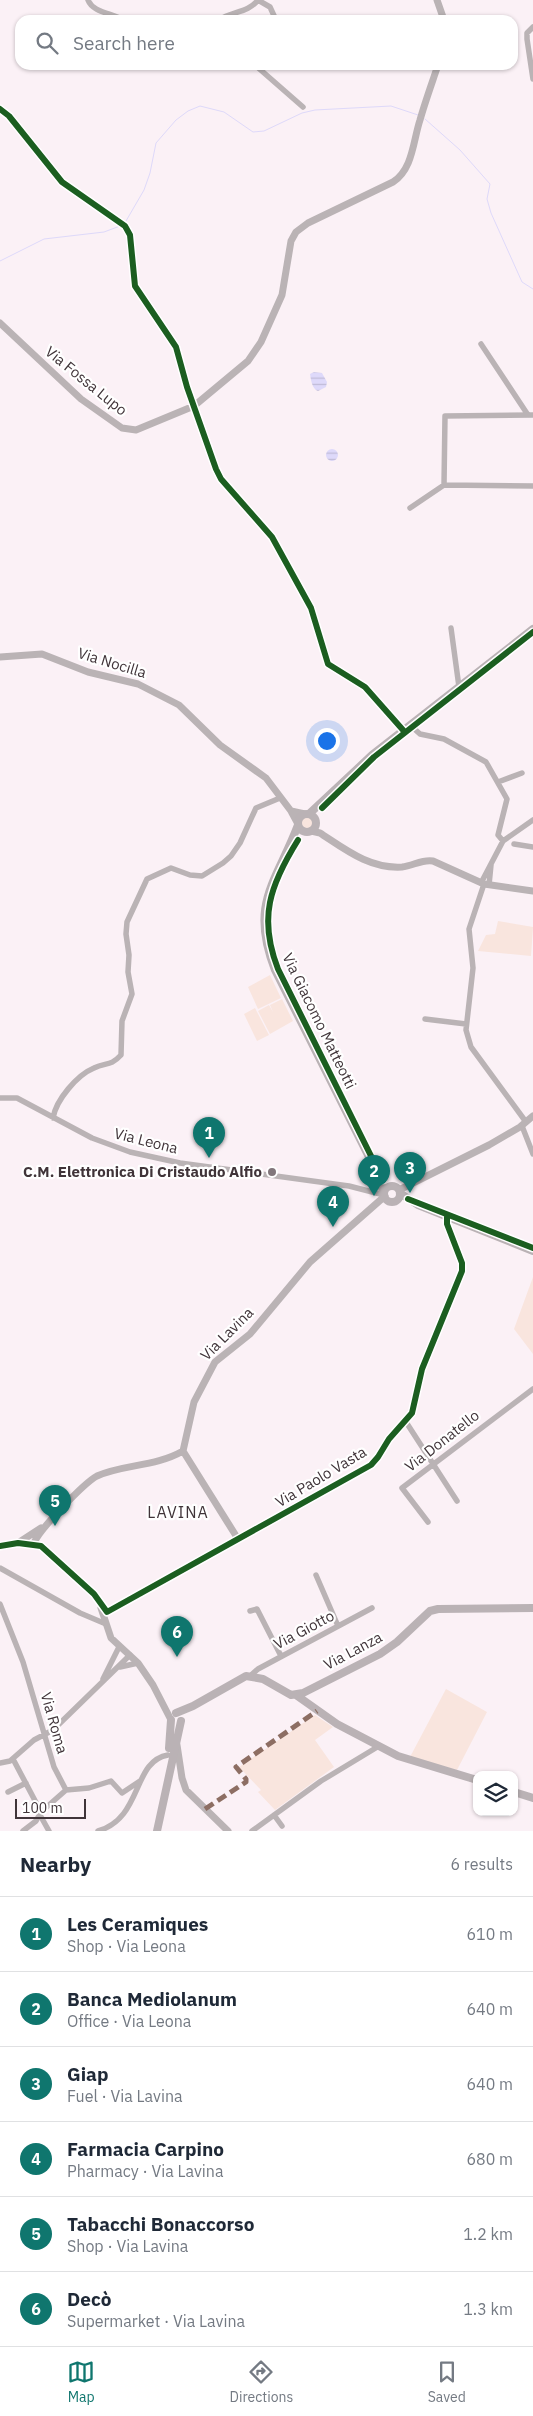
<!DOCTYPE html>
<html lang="en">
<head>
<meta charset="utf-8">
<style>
  body { margin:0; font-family:"IBM Plex Sans",sans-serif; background:#f2f2f3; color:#1f2937 }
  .controls { position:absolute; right:15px; bottom:15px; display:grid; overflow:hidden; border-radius:10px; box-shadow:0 1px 4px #0004 }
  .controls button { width:45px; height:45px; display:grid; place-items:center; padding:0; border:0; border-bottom:1px solid #e0e1e3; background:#fff; color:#1f2937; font:25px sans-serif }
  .scale { position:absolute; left:15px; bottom:12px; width:71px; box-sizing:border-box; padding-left:5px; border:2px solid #403439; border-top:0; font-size:14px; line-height:18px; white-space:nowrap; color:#403439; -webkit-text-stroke:4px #fff; paint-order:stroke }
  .you { position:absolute; left:326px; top:740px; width:18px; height:18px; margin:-12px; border:4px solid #fff; border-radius:50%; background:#1a73e8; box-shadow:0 0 0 8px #1a73e833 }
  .badge { display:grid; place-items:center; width:32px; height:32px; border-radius:50%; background:#0f766e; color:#fff; font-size:16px; font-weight:700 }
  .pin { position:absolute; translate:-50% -41px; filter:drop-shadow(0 1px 2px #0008) }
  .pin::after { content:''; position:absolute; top:26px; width:18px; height:15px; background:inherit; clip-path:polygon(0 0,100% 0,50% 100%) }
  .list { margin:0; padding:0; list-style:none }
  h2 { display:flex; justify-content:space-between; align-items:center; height:65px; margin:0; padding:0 20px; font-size:21px }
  h2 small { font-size:16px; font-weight:400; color:#747a83 }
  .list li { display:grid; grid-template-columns:32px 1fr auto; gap:15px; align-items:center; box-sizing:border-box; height:75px; padding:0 20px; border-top:1px solid #e0e1e3 }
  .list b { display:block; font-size:19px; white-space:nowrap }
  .list p { margin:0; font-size:16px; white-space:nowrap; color:#747a83 }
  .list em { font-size:16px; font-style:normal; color:#747a83 }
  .icon { flex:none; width:28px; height:28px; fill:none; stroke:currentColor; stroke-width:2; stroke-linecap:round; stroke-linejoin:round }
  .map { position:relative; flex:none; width:533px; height:1831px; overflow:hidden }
  .search { position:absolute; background:#fff; box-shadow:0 1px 4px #0004; left:15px; right:15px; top:15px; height:55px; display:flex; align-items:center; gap:12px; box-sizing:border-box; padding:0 18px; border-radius:15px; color:#747a83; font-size:19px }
  .sheet { height:515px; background:#fff }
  nav { display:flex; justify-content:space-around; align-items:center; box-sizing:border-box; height:70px; border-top:1px solid #e0e1e3; background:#fff; font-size:14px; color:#747a83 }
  nav a { display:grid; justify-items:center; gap:2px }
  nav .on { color:#0f766e }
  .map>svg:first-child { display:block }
  .green { fill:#f9e5de }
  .water { fill:url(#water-rules) }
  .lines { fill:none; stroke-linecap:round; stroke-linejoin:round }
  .stream { stroke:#ded9fa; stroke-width:1 }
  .minor { stroke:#bab3b5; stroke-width:5.5 }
  .tertiary { stroke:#bab3b5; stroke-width:7 }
  .secondary { stroke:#bab2b5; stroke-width:8 }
  .quiet { stroke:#8d6e63; stroke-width:5; stroke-dasharray:10 5; stroke-linecap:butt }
  .cycleway-casing { stroke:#fff; stroke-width:9 }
  .cycleway { stroke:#1b5e20; stroke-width:6 }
  .poi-dot { fill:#81767b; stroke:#fff; stroke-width:2 }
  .labels { text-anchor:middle; stroke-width:4.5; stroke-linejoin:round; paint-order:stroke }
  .street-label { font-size:15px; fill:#403439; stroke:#fff }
  .poi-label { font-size:15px; font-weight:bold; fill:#403439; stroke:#fff; text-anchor:end }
  .neighbourhood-label { font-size:16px; letter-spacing:1px; fill:#403439; stroke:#fff }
</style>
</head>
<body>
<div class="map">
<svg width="533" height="1831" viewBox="0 0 533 1831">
  <defs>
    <pattern id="water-rules" width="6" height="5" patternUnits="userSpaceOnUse" patternTransform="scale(1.25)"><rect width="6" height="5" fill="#ded9fa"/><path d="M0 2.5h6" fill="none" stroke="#c0bbd7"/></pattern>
  </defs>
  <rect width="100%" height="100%" fill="#fbf1f6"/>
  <path class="green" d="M301 823a6 6 0 1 1 12 0a6 6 0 1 1-12 0Z
    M498,921L533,927L531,956L478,951L486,935L495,934Z
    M270,975L281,998L258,1009L248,987Z
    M282,999L293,1021L270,1034L258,1011L269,1005L273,1012L270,1005Z
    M255,1008L269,1035L257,1041L244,1014Z
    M533,1277V1354L514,1329Z
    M446,1689L487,1712L457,1770L410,1757Z
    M315,1715L333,1727L315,1740L334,1767L275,1810L258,1792L261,1790L239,1767Z"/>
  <path class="water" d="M314,372L322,373L327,382L326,387L318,391C312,389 311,380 310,374Z
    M326 455a6 6 0 1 1 12 0a6 6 0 1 1-12 0Z"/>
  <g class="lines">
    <path class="stream" d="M425,119L460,150L490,184L487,199L491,213L522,282L533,289
      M126,221L144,190L150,173L156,143L176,120L188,111L200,106L224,112L253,132L264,131L302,113L315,110L391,106L418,115
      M0,261L44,239L104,232L120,226"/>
    <path class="minor" d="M88,0C93,13 113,13 123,20
      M258,0L270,7L276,20
      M219,20C232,11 248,13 258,0
      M533,27L527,33V39L533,79
      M255,65L303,107
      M481,344L528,415
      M444,485L445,416L533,415
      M410,508L444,485L533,486
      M451,628L459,687
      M410,725L420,734L444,739L486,762L507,799L498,835L503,841
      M498,782L522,773
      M514,844L533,847
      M481,883L503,841L533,820
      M484,884L469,929L473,968L466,1030L471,1047L526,1122
      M489,885L491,865
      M425,1019L466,1024
      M0,1098H17L92,1138L130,1152L180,1163L349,1186L384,1195
      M53,1118C56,1100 77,1075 94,1068C106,1062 110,1067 121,1055L122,1021L132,994L128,972L129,955L126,934L127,922L147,879L171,868L190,875L202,876L223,863L231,856L240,843L256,808L280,798
      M522,1126L533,1154
      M406,1422L457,1501
      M428,1522L402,1488L533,1389
      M0,1568L80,1613L106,1624
      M316,1575L338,1626
      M0,1604L23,1662L54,1767L66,1790L41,1812L36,1821L23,1831
      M250,1611L257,1609L281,1656
      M120,1667L138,1663
      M250,1676L258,1669L372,1608
      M103,1679L119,1647
      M13,1759L41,1812
      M0,1763L10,1761L34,1740L53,1730L130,1655
      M66,1790L89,1788L111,1781L122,1793L140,1781
      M8,1792L26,1783
      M40,1815L49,1831
      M274,1815L282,1826
      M98,1831C143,1818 132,1761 168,1755
      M252,1831L321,1781L379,1746"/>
    <path class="tertiary" d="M437,0L444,20
      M0,109L9,116L62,182L125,226L130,235L135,286L176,347L187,387L216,469L221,479L272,537L311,608L328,664L365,687L403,730
      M0,323L81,399L122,428L136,430L194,406L248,361L261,342L282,295L291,241L296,232L308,223L393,182C413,169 413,141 420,120C425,102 432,83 438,65
      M0,657L42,654L88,672L138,684L179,705L220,745L266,778L291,811L298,824
      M291,811L305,814
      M311,831L320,833C346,850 370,869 402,867C413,866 422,859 433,861L484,884L533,891
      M399,1190L489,1145L520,1127L533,1116
      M183,1451L238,1539
      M18,1543L41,1528
      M34,1543C39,1530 84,1483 97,1476C124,1464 155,1467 183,1451L194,1402L215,1362L250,1334L310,1262L385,1196
      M0,1546L18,1543L41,1546L94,1594L107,1612L371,1465L378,1457L389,1439L412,1413L422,1369L462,1271V1263L447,1224V1217
      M101,1608L111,1638L138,1663L153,1685L170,1718
      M177,1745L182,1778L186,1790L228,1831"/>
    <path class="secondary" d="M298 823a9 9 0 1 1 18 0a9 9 0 1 1-18 0Z
      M309,814L372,755L533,629
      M298,825C276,883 249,903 275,970L375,1169L384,1194
      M384 1194a8 8 0 1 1 16 0a8 8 0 1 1-16 0Z
      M400,1193L418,1205L533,1251
      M296,1695L337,1724L398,1756L477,1780
      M176,1713L193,1706L246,1676L263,1679L291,1695L303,1693L380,1654L397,1642L430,1611L438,1609L533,1608
      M169,1748L171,1720
      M514,1792L533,1798
      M157,1831L181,1721"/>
    <path class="quiet" d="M205,1809L246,1782V1779L236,1767L317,1711"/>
    <defs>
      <path id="cycleway" d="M0,109L9,116L62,182L125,226L130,235L135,286L176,347L187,387L216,469L221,479L272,537L311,608L328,664L365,687L403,730
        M322,808L374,757L533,632
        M298,840C270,885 258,918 278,969L383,1180
        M408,1199L533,1248
        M0,1546L18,1543L41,1546L94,1594L107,1612L371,1465L378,1457L389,1439L412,1413L422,1369L462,1271V1263L447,1224V1217"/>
    </defs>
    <use href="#cycleway" class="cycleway-casing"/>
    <use href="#cycleway" class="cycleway"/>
  </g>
  <circle class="poi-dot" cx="272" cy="1172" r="5"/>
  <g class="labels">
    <g class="street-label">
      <text transform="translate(86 381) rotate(39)" y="5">Via Fossa Lupo</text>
      <text transform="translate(112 663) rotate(17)" y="5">Via Nocilla</text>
      <text transform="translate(319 1021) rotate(64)" y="5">Via Giacomo Matteotti</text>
      <text transform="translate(146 1141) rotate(14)" y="5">Via Leona</text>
      <text transform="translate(227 1334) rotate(-45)" y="5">Via Lavina</text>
      <text transform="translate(442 1441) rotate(-38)" y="5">Via Donatello</text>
      <text transform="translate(321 1477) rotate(-31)" y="5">Via Paolo Vasta</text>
      <text transform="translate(304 1630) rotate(-28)" y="5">Via Giotto</text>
      <text transform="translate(353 1651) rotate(-28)" y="5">Via Lanza</text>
      <text transform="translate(54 1723) rotate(74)" y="5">Via Roma</text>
    </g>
    <g class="poi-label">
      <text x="262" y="1177">C.M. Elettronica Di Cristaudo Alfio</text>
    </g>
    <g class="neighbourhood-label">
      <text x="178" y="1518">LAVINA</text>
    </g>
  </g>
</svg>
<div class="controls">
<button><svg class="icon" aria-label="layers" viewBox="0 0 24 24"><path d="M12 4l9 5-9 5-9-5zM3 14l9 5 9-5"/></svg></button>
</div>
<div class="scale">100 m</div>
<div class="you"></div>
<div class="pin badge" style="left:209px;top:1158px">1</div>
<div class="pin badge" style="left:374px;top:1196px">2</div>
<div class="pin badge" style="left:410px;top:1193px">3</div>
<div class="pin badge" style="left:333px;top:1227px">4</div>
<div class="pin badge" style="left:55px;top:1526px">5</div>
<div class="pin badge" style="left:177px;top:1657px">6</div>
<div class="search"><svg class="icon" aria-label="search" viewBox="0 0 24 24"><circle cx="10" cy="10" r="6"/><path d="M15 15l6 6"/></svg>Search here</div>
</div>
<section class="sheet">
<h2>Nearby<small>6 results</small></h2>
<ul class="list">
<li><span class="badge">1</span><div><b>Les Ceramiques</b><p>Shop · Via Leona</p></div><em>610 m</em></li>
<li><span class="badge">2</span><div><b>Banca Mediolanum</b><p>Office · Via Leona</p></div><em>640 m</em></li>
<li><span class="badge">3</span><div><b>Giap</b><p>Fuel · Via Lavina</p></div><em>640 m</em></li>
<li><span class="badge">4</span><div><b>Farmacia Carpino</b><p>Pharmacy · Via Lavina</p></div><em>680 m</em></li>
<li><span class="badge">5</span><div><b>Tabacchi Bonaccorso</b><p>Shop · Via Lavina</p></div><em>1.2 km</em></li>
<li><span class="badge">6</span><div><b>Decò</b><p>Supermarket · Via Lavina</p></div><em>1.3 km</em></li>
</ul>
</section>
<nav>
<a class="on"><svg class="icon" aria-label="map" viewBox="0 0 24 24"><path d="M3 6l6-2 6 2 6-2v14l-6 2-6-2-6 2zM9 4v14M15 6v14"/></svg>Map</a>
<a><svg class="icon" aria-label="directions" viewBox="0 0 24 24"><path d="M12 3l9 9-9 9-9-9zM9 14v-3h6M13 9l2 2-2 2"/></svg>Directions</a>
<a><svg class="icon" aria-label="saved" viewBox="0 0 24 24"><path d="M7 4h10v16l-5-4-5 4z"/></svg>Saved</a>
</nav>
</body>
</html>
